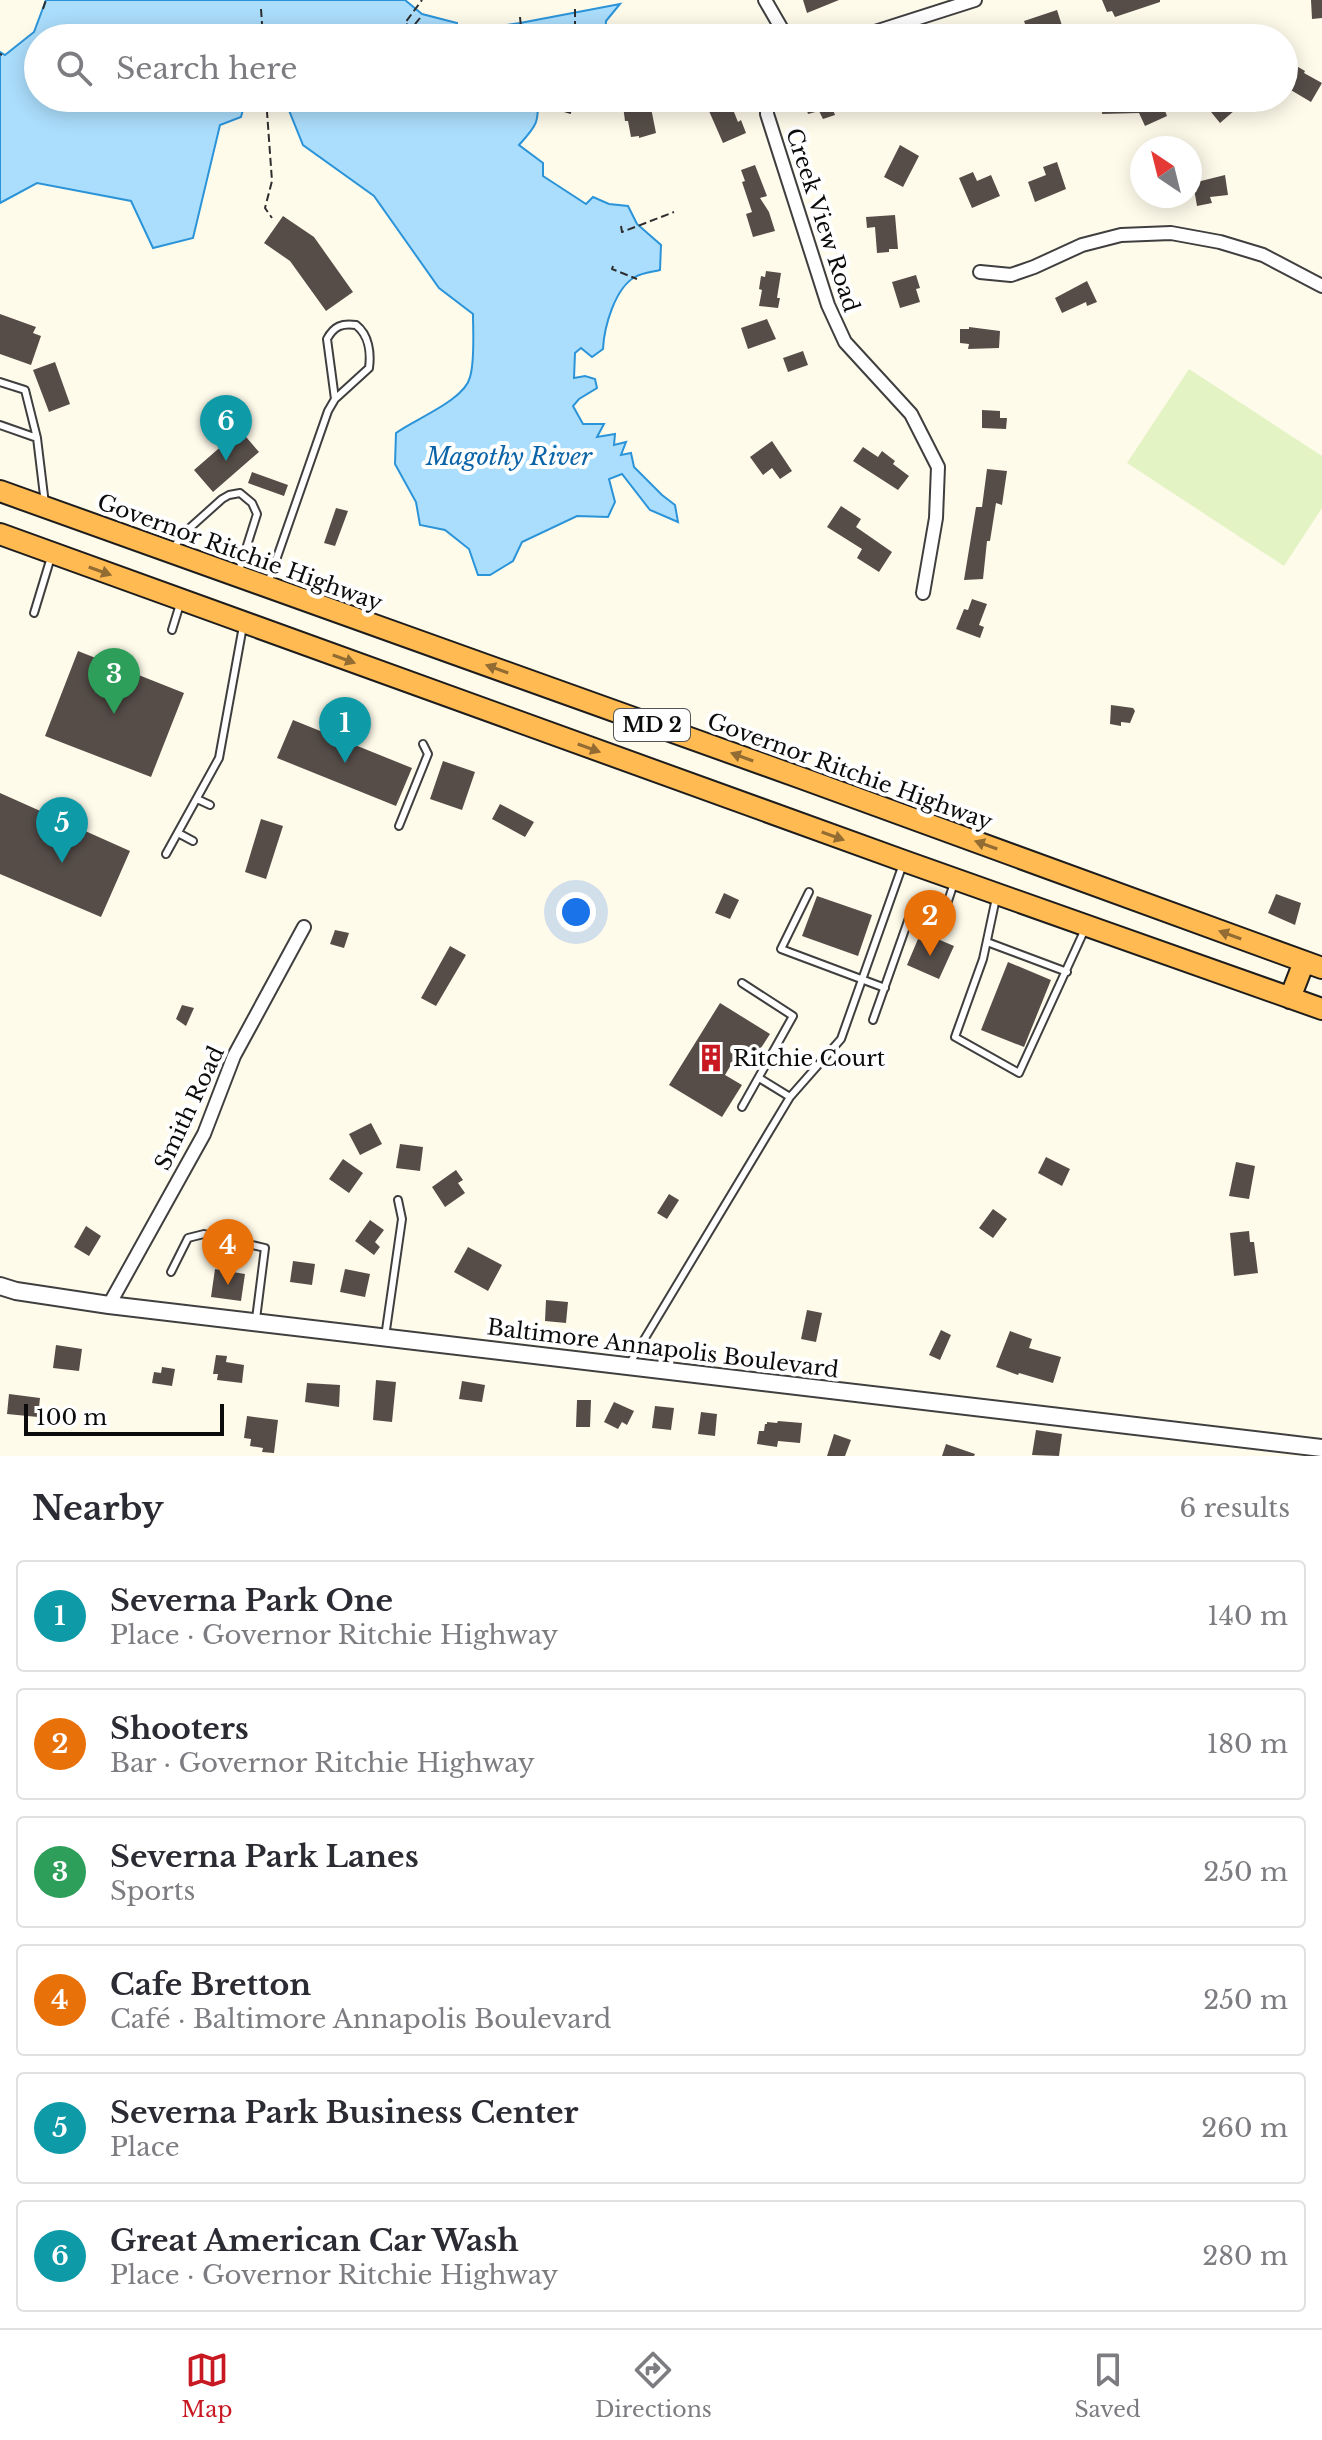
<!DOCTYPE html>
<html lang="en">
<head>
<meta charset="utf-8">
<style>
  body { margin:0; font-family:"Libre Baskerville",serif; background:#f2f2f3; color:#2b2b33 }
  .compass { position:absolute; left:1130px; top:136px; width:72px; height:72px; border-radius:50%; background:#fff; box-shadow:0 4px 20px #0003; rotate:325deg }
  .scale { position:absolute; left:24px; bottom:20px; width:200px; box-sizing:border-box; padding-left:8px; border:4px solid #0c0c0c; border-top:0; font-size:22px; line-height:28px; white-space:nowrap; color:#0c0c0c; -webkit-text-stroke:6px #fff; paint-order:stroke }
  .you { position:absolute; left:576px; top:912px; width:28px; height:28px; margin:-20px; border:6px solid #fff; border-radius:50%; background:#1a73e8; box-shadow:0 0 0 12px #1a73e833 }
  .badge { display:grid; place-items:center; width:52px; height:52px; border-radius:50%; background:#c81821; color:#fff; font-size:26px; font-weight:700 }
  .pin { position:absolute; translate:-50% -66px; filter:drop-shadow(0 2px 4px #0008) }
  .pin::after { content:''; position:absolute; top:42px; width:28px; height:24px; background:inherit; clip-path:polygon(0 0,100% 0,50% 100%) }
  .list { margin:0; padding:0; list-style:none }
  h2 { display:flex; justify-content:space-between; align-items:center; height:104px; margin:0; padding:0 32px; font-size:34px }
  h2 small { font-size:26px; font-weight:400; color:#7c7c81 }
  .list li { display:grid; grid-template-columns:52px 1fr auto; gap:24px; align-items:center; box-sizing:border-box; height:112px; margin:0 16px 16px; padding:0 16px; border:2px solid #e1e1e2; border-radius:8px }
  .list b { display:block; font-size:30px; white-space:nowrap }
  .list p { margin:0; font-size:26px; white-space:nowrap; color:#7c7c81 }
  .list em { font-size:26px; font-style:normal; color:#7c7c81 }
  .icon { flex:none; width:44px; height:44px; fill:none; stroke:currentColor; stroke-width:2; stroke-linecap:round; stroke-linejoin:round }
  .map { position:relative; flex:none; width:1322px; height:1456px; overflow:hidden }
  .search { position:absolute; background:#fff; box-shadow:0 4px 20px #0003; left:24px; right:24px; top:24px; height:88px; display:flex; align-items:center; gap:20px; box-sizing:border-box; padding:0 28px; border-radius:44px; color:#7c7c81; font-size:30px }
  .sheet { height:872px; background:#fff }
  nav { display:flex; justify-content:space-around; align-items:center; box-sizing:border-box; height:112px; border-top:2px solid #e1e1e2; background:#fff; font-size:22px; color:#7c7c81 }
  nav a { display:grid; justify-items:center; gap:4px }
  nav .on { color:#c81821 }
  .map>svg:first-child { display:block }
  .pitch { fill:#e3f3c4 }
  .water { fill:#abdefc; stroke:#2b94d9; stroke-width:2 }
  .building { fill:#564d48 }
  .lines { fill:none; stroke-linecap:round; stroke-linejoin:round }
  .service-casing { stroke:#3f3f3f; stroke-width:10 }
  .minor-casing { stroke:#3f3f3f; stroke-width:16 }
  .tertiary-casing { stroke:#3f3f3f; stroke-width:20 }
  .trunk-casing { stroke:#1d1d1d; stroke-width:24 }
  .path { stroke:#2e2e2e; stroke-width:2; stroke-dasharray:8 4; stroke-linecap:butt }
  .service { stroke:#fff; stroke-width:6 }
  .minor { stroke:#fff; stroke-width:12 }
  .tertiary { stroke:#fff; stroke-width:16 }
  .trunk { stroke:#ffba52; stroke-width:20 }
  .oneway { fill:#926c32 }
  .labels { text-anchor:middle; stroke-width:8; stroke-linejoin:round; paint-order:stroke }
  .shield { fill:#fff; stroke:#555; stroke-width:2 }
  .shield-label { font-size:20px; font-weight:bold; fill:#0c0c0c }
  .street-label { font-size:22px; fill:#0c0c0c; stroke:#fff }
  .poi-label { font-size:22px; fill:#0c0c0c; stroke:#fff; text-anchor:start }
  .water-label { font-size:24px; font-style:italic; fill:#0b64a8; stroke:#fff }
</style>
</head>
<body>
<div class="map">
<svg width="1322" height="1456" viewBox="0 0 1322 1456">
  <rect width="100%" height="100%" fill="#fffbeb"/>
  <path class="pitch" d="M1189,369L1322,456V508L1284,566L1127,463Z"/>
  <path class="water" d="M46,0H405L422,14L457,23L456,32L520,23L620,4L606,21L605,38H38V98H246L241,117L220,125L193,238L153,248L131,201L37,183L0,203V52L5,55L34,32Z
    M284,98H537C540,123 535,127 519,145L543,163V176L586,204L593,197L609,204L628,206L637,224L661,245L660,270C652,272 642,273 635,277C615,288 604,327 603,349L592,357L581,348L575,353L574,378L585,376L595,379L597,388L579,399L573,406L583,424H604L597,437L615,434L614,445L626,442L621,455L631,453L634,467L662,495L675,505L678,522L650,510L622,474L609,479L615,502L608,517L577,516L522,542L513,561L490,575H478L469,549L445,530L420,525L416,502L395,464L396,433C415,419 465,400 470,377C475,361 473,331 473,314L439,288L374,196L303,145Z"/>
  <path class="building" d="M803,0H839L807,13Z
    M1102,0H1160V2L1115,17L1112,11L1107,12Z
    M1311,0H1322V18L1312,19Z
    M1057,10L1066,38H1030L1024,21Z
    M1293,64L1305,71L1304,73L1322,83L1311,102L1284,86V80Z
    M622,98H649L656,133L639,138V136L631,137L628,121H625Z
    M803,98H853V100L832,107L835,115L823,119L819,111L808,114Z
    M1103,98H1126L1125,103L1139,98H1160L1167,116L1145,126L1139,113L1102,114Z
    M1218,98H1249L1220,123L1207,107Z
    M730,102L738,122L741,120L746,133L723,143L709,111Z
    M900,145L919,156L903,187L884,177Z
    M1057,162L1066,189L1035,202L1028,182L1046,175L1043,167Z
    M755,165L767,196L760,198L769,212L775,231L753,237L746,214L752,212L742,182L745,181L741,170Z
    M973,172L977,181L991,175L1000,196L972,208L959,178Z
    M1225,175L1228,195L1210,197L1212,203L1197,206L1193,183Z
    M895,215L898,249H889V252L877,253L875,227L867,228L866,217Z
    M283,216L314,237L353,292L326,311L290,261L264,243Z
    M766,271L781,273L777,298H780L778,308L759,306L762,290L759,289L761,276L765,277Z
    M916,275L920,288L916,289L920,302L900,308L892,282Z
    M1087,281L1097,302L1087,306L1086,302L1062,313L1055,298Z
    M0,314L36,327L33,333L41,336L31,365L0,354Z
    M767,319L776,339L748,349L741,328Z
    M969,327L1000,331L999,348L968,349L969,344L960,343V329H969Z
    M803,351L808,365L788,372L783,358Z
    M55,362L70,404L49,412L33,370Z
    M982,410L1000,411V418H1007L1006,429L982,428Z
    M240,430L259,452L213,492L194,470Z
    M772,441L792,471L780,479L772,468L763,475L750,457Z
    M863,447L878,457L882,451L895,461L893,464L909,476L898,490L853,461Z
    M987,469L1007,471L1002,505L996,503L990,541H987L983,579L964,580L976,507H982Z
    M252,472L288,485L284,496L248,483Z
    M841,506L861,519L856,527L892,552L879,572L857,558L862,549L827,527Z
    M336,508L348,511L335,546L324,543Z
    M972,599L987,604L979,625L984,627L980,638L956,629L964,609L968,610Z
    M78,651L184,693L151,777L45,736Z
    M1111,705L1133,708L1135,711L1130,723L1121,722V726L1110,724Z
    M293,720L412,768L396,806L277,758Z
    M443,761L475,772L462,810L430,799Z
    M0,793L130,851L101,917L0,874Z
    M500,804L534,822L525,837L492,819Z
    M261,819L283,826L266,879L245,872Z
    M724,893L739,900L730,919L715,913Z
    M1276,894L1301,903L1295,925L1268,913Z
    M817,896L872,915L858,956L802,936Z
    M335,930L349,933L344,948L330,944Z
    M921,932L954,946L939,979L907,965Z
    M450,946L466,955L436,1006L421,998Z
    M1008,962L1051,980L1024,1047L981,1030Z
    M720,1003L770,1034L752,1062L738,1053L725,1075L742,1085L722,1117L669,1085Z
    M182,1005L194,1008L186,1026L176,1019Z
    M371,1123L382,1144L360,1155L349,1134Z
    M400,1144L423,1147L420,1171L396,1168Z
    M1046,1157L1070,1169L1062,1186L1038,1173Z
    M343,1159L363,1173L349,1193L329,1179Z
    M1236,1162L1255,1166L1249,1199L1229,1196Z
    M456,1170L463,1180L458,1183L465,1193L445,1207L432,1187Z
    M669,1194L679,1200L667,1219L657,1213Z
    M993,1209L1007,1219L993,1238L979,1228Z
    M370,1220L384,1230L375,1242L380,1247L374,1255L355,1241Z
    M86,1226L101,1236L89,1256L74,1247Z
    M1249,1231L1250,1242H1254L1258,1273L1234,1276L1230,1233Z
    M468,1247L502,1265L488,1291L454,1272Z
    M293,1261L315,1264L312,1285L290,1282Z
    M215,1269L245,1274L241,1301L211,1297Z
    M345,1269L370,1274L365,1297L340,1292Z
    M546,1300L568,1302L566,1323L545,1321Z
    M807,1310L822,1313L816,1342L801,1339Z
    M941,1330L951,1335L940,1360L929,1355Z
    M1010,1331L1032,1339L1029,1348L1061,1357L1053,1383L1019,1373L1018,1375L996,1367Z
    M56,1345L82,1349L79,1371L53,1368Z
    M216,1355L227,1356L226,1362L244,1365L242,1383L217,1380L218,1374H213Z
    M162,1367L175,1369L172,1386L152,1383L154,1372L161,1373Z
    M376,1380L396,1382L392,1422L373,1420Z
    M462,1381L485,1385L482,1402L459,1399Z
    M307,1383L340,1385L339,1407L305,1402Z
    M9,1394L40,1398L38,1417L7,1414Z
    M577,1400H591L590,1427H576Z
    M614,1402L634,1411L627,1425L622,1422L618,1429L604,1422Z
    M655,1406L674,1408L671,1430L652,1428Z
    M701,1412L717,1414L715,1436L698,1434Z
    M247,1416L278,1420L274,1453L262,1452L263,1448L250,1446L251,1439L244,1438Z
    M778,1421L802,1423L800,1443L778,1441L777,1447L757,1444L759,1431H764L765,1424H767V1422L777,1423Z
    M1036,1430L1062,1434L1059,1456L1032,1455Z
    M834,1434L851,1440L845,1456H827Z
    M946,1444L975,1454L974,1456H942Z"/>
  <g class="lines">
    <defs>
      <path id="service" d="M0,382L25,390L37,438L45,504
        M0,425L37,438
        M173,549L183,534L222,499L229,495L240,493L252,503L257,514L238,574
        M268,583L328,411L335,399L369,368C371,353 369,335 356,325C342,323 334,326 327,339L335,399
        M34,613L51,557
        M172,630L180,604
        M197,799L210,805
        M399,826L428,754L423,744
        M178,833L193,841
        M166,854L219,758L243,626
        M809,892L781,949L885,988
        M996,898L983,959L955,1037L1019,1073L1085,929
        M987,942L1067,972
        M742,983L793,1016L742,1107
        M873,1020L914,904L944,913L954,883
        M759,1078L790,1097
        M171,1272L188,1238L204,1234L265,1248L256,1319
        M385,1337L402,1219L398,1200
        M630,1363L790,1097L841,1039L903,864"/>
      <path id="minor" d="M765,0L787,38
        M856,38L975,0
        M767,98V114L828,305L845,342L911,414L938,467L936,518L923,593
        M980,272L1011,275L1034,267L1082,245L1121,235L1171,233L1220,242L1263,255L1322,286
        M109,1305L204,1134L234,1056L304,927"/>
      <path id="tertiary" d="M0,1286L16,1291L109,1305L1322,1448"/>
      <path id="trunk" d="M0,491L804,779L1322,968
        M0,534L904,861L1322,1009
        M1290,998L1304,962"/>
    </defs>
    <use href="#service" class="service-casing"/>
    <use href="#minor" class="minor-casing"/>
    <use href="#tertiary" class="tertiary-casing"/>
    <use href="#trunk" class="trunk-casing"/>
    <path class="path" d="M43,9L46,0
      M261,9L263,38
      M575,9V29
      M520,17L522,38
      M420,18L412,28L405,23L422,0
      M0,54L2,55
      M266,98L272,181L265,208L272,218
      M518,98L571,113
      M621,226L622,232L674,212
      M613,266L612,269L637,279"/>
    <use href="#service" class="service"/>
    <use href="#minor" class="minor"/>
    <use href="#tertiary" class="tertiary"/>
    <use href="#trunk" class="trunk"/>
  </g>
  <defs><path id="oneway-solid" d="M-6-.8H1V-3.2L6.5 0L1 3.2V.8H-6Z" transform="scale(2)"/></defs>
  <g class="oneway">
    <use href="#oneway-solid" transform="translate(100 571) rotate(20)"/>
    <use href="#oneway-solid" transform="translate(344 659) rotate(20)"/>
    <use href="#oneway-solid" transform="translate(497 669) rotate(-160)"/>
    <use href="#oneway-solid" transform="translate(589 748) rotate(20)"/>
    <use href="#oneway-solid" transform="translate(742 757) rotate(-160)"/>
    <use href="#oneway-solid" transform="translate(833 836) rotate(20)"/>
    <use href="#oneway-solid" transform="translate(986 845) rotate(-160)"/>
    <use href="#oneway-solid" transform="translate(1230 935) rotate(-160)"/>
  </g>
  <defs>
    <symbol id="building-bare" viewBox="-9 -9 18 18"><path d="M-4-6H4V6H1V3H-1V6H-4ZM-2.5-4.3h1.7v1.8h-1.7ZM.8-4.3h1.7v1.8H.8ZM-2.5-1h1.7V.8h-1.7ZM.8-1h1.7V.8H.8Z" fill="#c81821" stroke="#fff" stroke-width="2.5" paint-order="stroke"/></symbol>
  </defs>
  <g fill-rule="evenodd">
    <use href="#building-bare" x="691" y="1038" width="40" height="40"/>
  </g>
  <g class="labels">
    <rect class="shield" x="614" y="709" width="76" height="32" rx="6"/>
    <g class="shield-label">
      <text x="652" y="732">MD 2</text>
    </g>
    <g class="street-label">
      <text transform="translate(823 220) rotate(72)" y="8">Creek View Road</text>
      <text transform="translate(240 552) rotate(20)" y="8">Governor Ritchie Highway</text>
      <text transform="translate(850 771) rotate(20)" y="8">Governor Ritchie Highway</text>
      <text transform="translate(189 1108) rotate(-65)" y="8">Smith Road</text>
      <text transform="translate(663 1348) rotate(7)" y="8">Baltimore Annapolis Boulevard</text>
    </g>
    <g class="poi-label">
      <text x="733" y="1066">Ritchie Court</text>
    </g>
    <g class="water-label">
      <text x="509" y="465">Magothy River</text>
    </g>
  </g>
</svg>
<svg class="compass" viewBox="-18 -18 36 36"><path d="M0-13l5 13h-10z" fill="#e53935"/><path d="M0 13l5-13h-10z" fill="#7c7c81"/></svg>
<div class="scale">100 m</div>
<div class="you"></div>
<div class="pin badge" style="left:345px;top:763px;background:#0f9aa8">1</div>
<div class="pin badge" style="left:930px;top:956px;background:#e8710a">2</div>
<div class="pin badge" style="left:114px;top:714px;background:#2e9e5b">3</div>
<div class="pin badge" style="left:228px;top:1285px;background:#e8710a">4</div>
<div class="pin badge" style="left:62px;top:863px;background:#0f9aa8">5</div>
<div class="pin badge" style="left:226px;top:461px;background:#0f9aa8">6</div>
<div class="search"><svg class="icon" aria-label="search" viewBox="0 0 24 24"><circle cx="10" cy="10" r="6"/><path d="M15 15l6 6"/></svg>Search here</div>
</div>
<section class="sheet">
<h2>Nearby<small>6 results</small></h2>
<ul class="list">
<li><span class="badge" style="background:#0f9aa8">1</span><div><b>Severna Park One</b><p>Place · Governor Ritchie Highway</p></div><em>140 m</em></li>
<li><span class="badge" style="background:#e8710a">2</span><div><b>Shooters</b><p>Bar · Governor Ritchie Highway</p></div><em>180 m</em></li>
<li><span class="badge" style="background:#2e9e5b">3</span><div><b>Severna Park Lanes</b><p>Sports</p></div><em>250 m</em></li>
<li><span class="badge" style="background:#e8710a">4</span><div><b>Cafe Bretton</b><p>Café · Baltimore Annapolis Boulevard</p></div><em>250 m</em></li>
<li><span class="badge" style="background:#0f9aa8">5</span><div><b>Severna Park Business Center</b><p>Place</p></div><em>260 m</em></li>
<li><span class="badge" style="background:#0f9aa8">6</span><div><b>Great American Car Wash</b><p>Place · Governor Ritchie Highway</p></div><em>280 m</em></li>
</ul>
</section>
<nav>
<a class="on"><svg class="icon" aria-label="map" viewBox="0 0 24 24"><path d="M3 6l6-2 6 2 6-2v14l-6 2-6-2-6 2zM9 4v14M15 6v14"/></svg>Map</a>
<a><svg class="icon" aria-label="directions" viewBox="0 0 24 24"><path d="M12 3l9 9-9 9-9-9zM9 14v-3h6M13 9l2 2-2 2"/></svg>Directions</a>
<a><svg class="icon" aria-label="saved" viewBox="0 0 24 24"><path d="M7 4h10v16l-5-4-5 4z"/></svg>Saved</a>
</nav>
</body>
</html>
